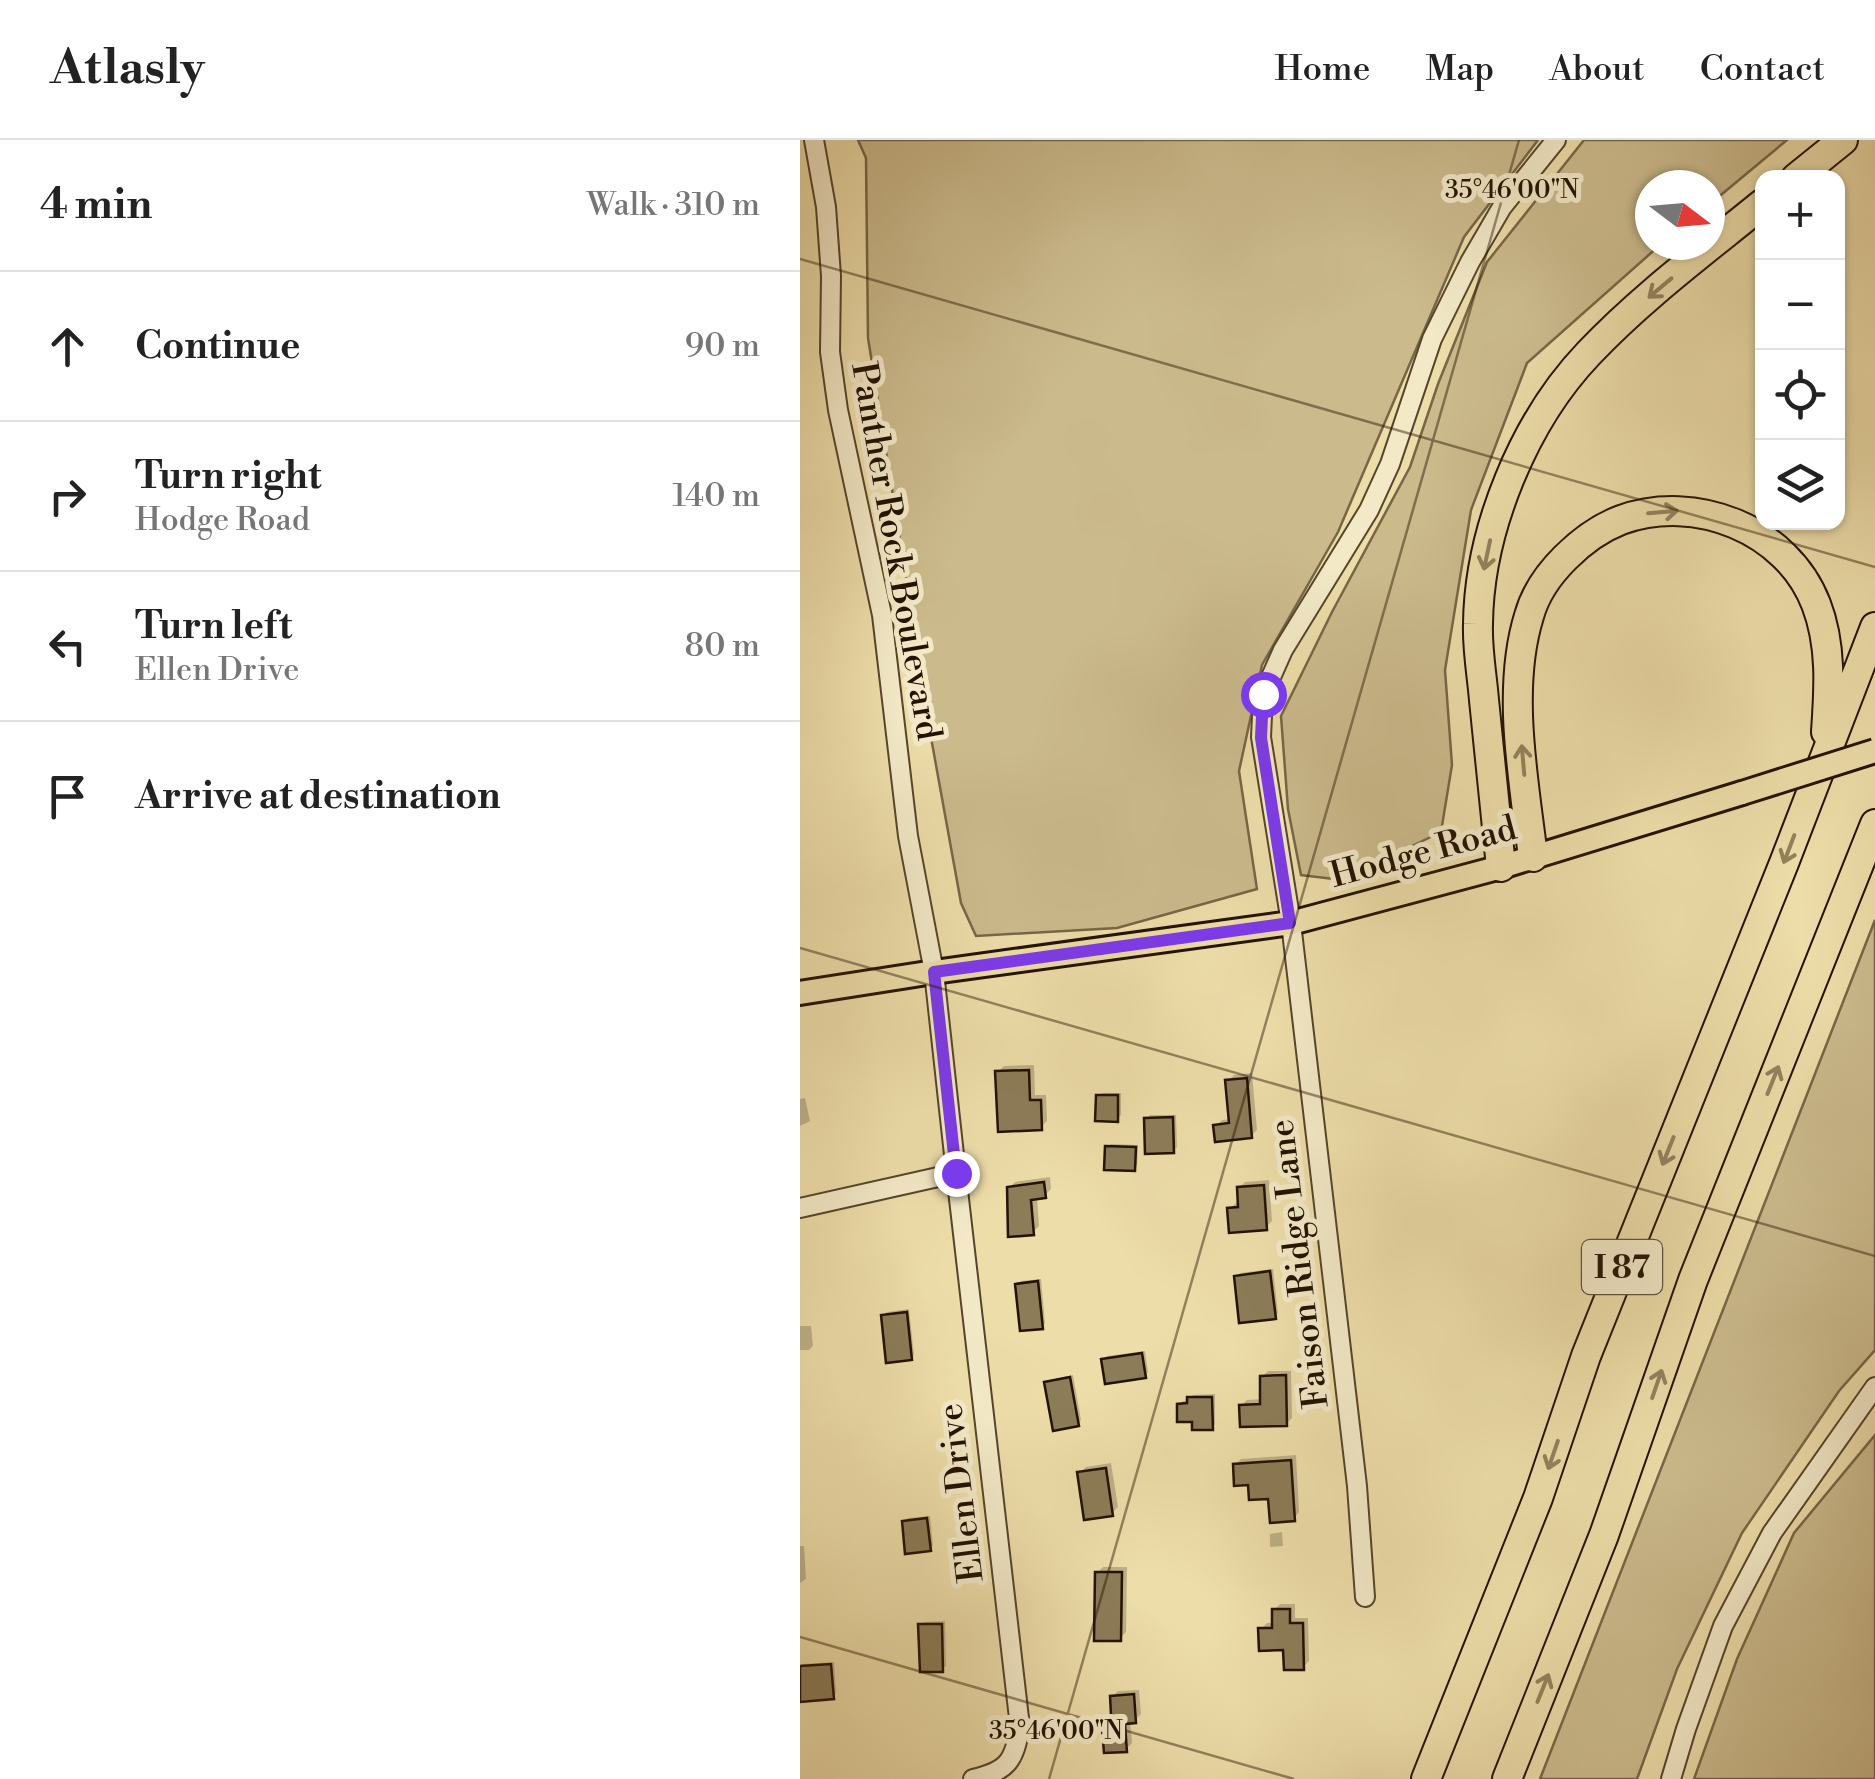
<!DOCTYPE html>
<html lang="en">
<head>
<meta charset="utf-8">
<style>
  body { margin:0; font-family:"Libre Bodoni",serif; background:#f6f6f6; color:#222 }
  .controls { position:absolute; right:30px; top:30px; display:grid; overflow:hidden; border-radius:20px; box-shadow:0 2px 8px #0004 }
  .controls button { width:90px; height:90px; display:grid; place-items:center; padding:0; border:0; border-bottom:2px solid #e0e0e0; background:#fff; color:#222; font:50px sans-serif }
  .compass { position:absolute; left:835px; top:30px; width:90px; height:90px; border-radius:50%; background:#fff; box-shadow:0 2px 8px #0004; rotate:106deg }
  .stop { position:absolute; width:30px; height:30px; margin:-22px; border:8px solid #7c3aed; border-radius:50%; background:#fff }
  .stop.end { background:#7c3aed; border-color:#fff; box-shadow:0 2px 10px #0008 }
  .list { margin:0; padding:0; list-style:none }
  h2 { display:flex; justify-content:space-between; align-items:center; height:130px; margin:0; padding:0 40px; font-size:42px }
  h2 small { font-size:32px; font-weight:400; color:#767676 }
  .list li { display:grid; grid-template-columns:65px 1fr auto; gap:30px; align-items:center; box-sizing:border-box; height:150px; padding:0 40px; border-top:2px solid #e0e0e0 }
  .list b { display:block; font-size:38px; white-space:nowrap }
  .list p { margin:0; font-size:32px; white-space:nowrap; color:#767676 }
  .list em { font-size:32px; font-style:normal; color:#767676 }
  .icon { flex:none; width:55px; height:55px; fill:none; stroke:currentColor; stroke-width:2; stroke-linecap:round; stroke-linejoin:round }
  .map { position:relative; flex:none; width:1075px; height:1639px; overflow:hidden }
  header { display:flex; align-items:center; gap:60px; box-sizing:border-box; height:140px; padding:0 50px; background:#fff; border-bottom:2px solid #e0e0e0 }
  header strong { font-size:48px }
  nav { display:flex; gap:55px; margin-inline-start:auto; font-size:35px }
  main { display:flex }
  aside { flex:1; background:#fff }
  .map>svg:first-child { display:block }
  .green { fill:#cbba8c; stroke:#776646; stroke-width:2.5 }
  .shadow { fill:#0003 }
  .building { fill:#8c7c58; stroke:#231200; stroke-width:2.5 }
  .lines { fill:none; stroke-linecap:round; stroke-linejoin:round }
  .minor-casing { stroke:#56452a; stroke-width:22 }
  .major-casing { stroke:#231200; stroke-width:28 }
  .highway-casing { stroke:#231200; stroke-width:32 }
  .minor { stroke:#f3e9c7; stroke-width:18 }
  .major { stroke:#eddda9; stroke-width:22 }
  .highway { stroke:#eddda9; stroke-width:28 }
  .major-bridge-casing { stroke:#231200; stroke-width:28; stroke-linecap:butt }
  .major-bridge { stroke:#eddda9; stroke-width:22 }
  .oneway { stroke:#92825d }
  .route { stroke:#7c3aed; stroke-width:12 }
  .ticks { fill:none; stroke:#231200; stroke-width:2.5; stroke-opacity:0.45 }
  .labels { text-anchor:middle; stroke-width:10; stroke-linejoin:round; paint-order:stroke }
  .shield { fill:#f3e9c7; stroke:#61523c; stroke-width:2.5 }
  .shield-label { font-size:32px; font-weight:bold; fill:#231200 }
  .street-label { font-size:35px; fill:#231200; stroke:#f3e9c7 }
  .ticks-label { font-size:25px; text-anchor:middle; fill:#231200; stroke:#f3e9c7; stroke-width:10; stroke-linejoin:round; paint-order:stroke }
</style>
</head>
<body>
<header>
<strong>Atlasly</strong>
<nav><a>Home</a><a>Map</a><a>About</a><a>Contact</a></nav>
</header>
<main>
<aside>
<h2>4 min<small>Walk · 310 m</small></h2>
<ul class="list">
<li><svg class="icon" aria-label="ahead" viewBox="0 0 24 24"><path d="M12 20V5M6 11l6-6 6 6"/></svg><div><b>Continue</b></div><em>90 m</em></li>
<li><svg class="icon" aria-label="right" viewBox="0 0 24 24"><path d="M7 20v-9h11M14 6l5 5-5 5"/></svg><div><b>Turn right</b><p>Hodge Road</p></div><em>140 m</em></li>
<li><svg class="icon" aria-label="left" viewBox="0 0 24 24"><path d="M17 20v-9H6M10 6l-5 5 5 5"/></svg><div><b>Turn left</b><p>Ellen Drive</p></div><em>80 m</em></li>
<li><svg class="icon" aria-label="arrive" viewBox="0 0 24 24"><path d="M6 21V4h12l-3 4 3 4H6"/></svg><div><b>Arrive at destination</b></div></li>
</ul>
</aside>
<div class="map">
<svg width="1075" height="1639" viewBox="0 0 1075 1639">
  <rect width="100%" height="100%" fill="#eddda9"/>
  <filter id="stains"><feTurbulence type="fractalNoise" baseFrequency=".002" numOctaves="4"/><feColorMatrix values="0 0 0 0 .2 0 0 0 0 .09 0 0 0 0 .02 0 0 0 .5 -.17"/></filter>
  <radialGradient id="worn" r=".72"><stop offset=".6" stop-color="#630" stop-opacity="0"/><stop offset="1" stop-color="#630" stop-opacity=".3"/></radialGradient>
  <path class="green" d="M58,0H738L664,97L538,392L462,525L439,631L457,749L317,788L176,796L161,763L132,603L68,198L66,18Z
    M784,0H987L910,64V45H850V105H860L727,223L671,370L645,530L652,625L641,692L542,740L501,735L488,669L481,576L532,472L610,327L638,244L687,122Z
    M1075,780V1210L1039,1251L942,1393L877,1529L837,1639H740Z
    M1075,1295V1639H894L937,1519L994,1393Z"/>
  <path class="shadow" d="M234,925L235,955H246L247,981L241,987L198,932L204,926Z
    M452,933L457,990L451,996L416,986L422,980L431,979L428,941L434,935Z
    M302,953H321V975L317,979L298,956Z
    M5,958L10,981L0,986V959Z
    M350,975H376L377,1007L373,1011L347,979Z
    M311,1004L338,1005L337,1025L334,1028L307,1007Z
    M250,1037L251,1049L245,1055L237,1057L239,1086L233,1092L209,1048L215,1042Z
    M469,1040L472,1081L466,1087L430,1069L436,1063L440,1062L439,1048L445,1042Z
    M473,1129L478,1173L475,1177L436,1137L440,1133Z
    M241,1139L245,1183L242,1187L218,1145L221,1141Z
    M109,1169L114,1215L111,1218L83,1175L87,1172Z
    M0,1186H11L13,1206L9,1210H0Z
    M345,1211L348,1232L345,1236L304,1220L307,1216Z
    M468,1231H491L492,1278L486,1284L441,1266L447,1260L463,1259L462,1237Z
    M273,1235L281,1280L278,1284L247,1243L250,1240Z
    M415,1254V1284L412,1287L394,1279L380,1265L383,1261H389L393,1255Z
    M496,1315L499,1372L494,1378L435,1325L441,1319Z
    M311,1323L318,1367L312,1373L280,1333L286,1327Z
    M130,1376L133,1405L130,1408L105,1382L108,1378Z
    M482,1392L483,1406L470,1407V1394Z
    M0,1406H4L6,1439L0,1443Z
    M303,1427H327L326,1492L320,1498L297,1433Z
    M480,1464H495V1478H508L509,1521L503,1527L486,1508L461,1489L467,1483H474V1470Z
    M145,1481L146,1526L142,1529L121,1485L124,1482Z
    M34,1522L36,1553L32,1557L0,1544V1526L2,1524Z
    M339,1550L341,1574L335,1580L330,1581L332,1603L326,1609L304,1577L313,1571L312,1557L318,1551Z"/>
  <path class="building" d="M229,930L230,960H241L242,990L198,992L195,931Z
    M447,938L452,998L415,1002L413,985L429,983L425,940Z
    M296,955H318V982L295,981Z
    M373,977L374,1013L345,1014L344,978Z
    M305,1006L336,1007L335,1031L304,1030Z
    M244,1042L246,1058L231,1060L234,1095L208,1097L207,1047Z
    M464,1045L467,1090L429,1093L427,1068L438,1067L437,1047Z
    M470,1131L476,1179L439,1183L434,1136Z
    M238,1141L243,1189L220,1191L215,1144Z
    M107,1172L112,1220L86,1223L81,1175Z
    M342,1213L346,1238L305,1244L301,1219Z
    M486,1235L487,1286L440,1287L439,1265L460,1264V1236Z
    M270,1237L279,1286L253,1291L244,1242Z
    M387,1257H412L413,1290H392V1282H377V1264L387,1263Z
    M491,1320L495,1381L470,1383L468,1359L449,1360L448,1345L434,1346L433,1324Z
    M306,1328L313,1376L284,1380L277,1332Z
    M127,1378L131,1411L105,1414L102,1381Z
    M295,1432H322L321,1501H294Z
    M472,1469H490V1483H503L504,1530H484L483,1510L459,1511L458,1488H472Z
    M118,1484H142L143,1532H120Z
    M31,1524L34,1559L0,1562V1526Z
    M334,1554L336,1583L325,1584L327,1612L304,1613L301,1576L311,1575L310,1556Z"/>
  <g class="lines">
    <defs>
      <path id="minor" d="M14,0L26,67L31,136L30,212L38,270L82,475L108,696L134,832L156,1033
        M0,1068L156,1033L220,1587C214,1622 207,1631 173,1639
        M565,1457L557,1346L491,783L461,597L463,555L483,510L569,370L590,324L632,199L670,122L702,67L756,0
        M871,1639L886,1589L923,1486L972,1393L1075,1247"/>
      <path id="major" d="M0,853L134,832L491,783L701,727L942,653"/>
      <path id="highway" d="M996,38L1043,0
        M733,717C724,641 706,550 729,476C735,454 749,434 765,418C780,403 800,388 821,380C895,353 987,389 1016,464C1032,505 1029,549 1026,592
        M701,727C695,671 690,615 684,560C682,535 677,509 678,484C679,390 724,281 789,213C841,158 903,112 962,64
        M626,1639L738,1358L786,1216L984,723L1075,487
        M707,1639L804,1395L893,1140L1075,684"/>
    </defs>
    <use href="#minor" class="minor-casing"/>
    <use href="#major" class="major-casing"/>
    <use href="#highway" class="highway-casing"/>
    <use href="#minor" class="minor"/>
    <use href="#major" class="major"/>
    <use href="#highway" class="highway"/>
    <defs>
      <path id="major-bridge" d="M942,653L1075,611"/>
    </defs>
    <use href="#major-bridge" class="major-bridge-casing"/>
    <use href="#major-bridge" class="major-bridge"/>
  </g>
  <defs><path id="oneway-shaft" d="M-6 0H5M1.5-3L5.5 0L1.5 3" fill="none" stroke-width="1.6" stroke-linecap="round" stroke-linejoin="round" transform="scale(2.5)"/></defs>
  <g class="oneway">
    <use href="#oneway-shaft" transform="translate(860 148) rotate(140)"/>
    <use href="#oneway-shaft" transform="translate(863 372) rotate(-5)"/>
    <use href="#oneway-shaft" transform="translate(687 415) rotate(102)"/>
    <use href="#oneway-shaft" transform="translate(723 620) rotate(-95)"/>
    <use href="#oneway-shaft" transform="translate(989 709) rotate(111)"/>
    <use href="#oneway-shaft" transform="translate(973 940) rotate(-68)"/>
    <use href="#oneway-shaft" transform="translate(868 1011) rotate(112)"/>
    <use href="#oneway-shaft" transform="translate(857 1244) rotate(-71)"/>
    <use href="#oneway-shaft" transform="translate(753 1315) rotate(109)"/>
    <use href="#oneway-shaft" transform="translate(743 1548) rotate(-68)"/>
  </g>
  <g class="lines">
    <path class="route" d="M156,1033L134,832L490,783L461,598L463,554"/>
  </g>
  <path class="ticks" d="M0,119L1075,427M0,808L1075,1116M0,1497L494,1639M249,1639L719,0"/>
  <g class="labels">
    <rect class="shield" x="782" y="1100" width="80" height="54" rx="8"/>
    <g class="shield-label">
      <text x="822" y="1138">I 87</text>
    </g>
    <g class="street-label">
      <text transform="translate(97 411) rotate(80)" y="12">Panther Rock Boulevard</text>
      <text transform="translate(623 711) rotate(-15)" y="12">Hodge Road</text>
      <text transform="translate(498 1124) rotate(-97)" y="12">Faison Ridge Lane</text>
      <text transform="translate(160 1353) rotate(-97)" y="12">Ellen Drive</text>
    </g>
  </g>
  <g class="ticks-label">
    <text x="712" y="58">35°46'00"N</text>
    <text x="256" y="1599">35°46'00"N</text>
  </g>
  <rect width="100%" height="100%" filter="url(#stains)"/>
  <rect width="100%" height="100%" fill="url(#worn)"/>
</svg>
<div class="controls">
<button>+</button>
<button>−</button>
<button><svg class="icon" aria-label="locate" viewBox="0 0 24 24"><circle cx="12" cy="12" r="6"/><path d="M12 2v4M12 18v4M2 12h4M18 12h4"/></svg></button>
<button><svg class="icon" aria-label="layers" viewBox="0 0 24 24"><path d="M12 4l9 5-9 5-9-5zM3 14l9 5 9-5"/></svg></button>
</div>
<svg class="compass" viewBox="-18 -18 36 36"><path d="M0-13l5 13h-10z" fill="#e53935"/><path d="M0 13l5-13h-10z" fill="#767676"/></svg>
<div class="stop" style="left:463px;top:554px"></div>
<div class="stop end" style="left:156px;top:1033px"></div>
</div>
</main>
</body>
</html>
